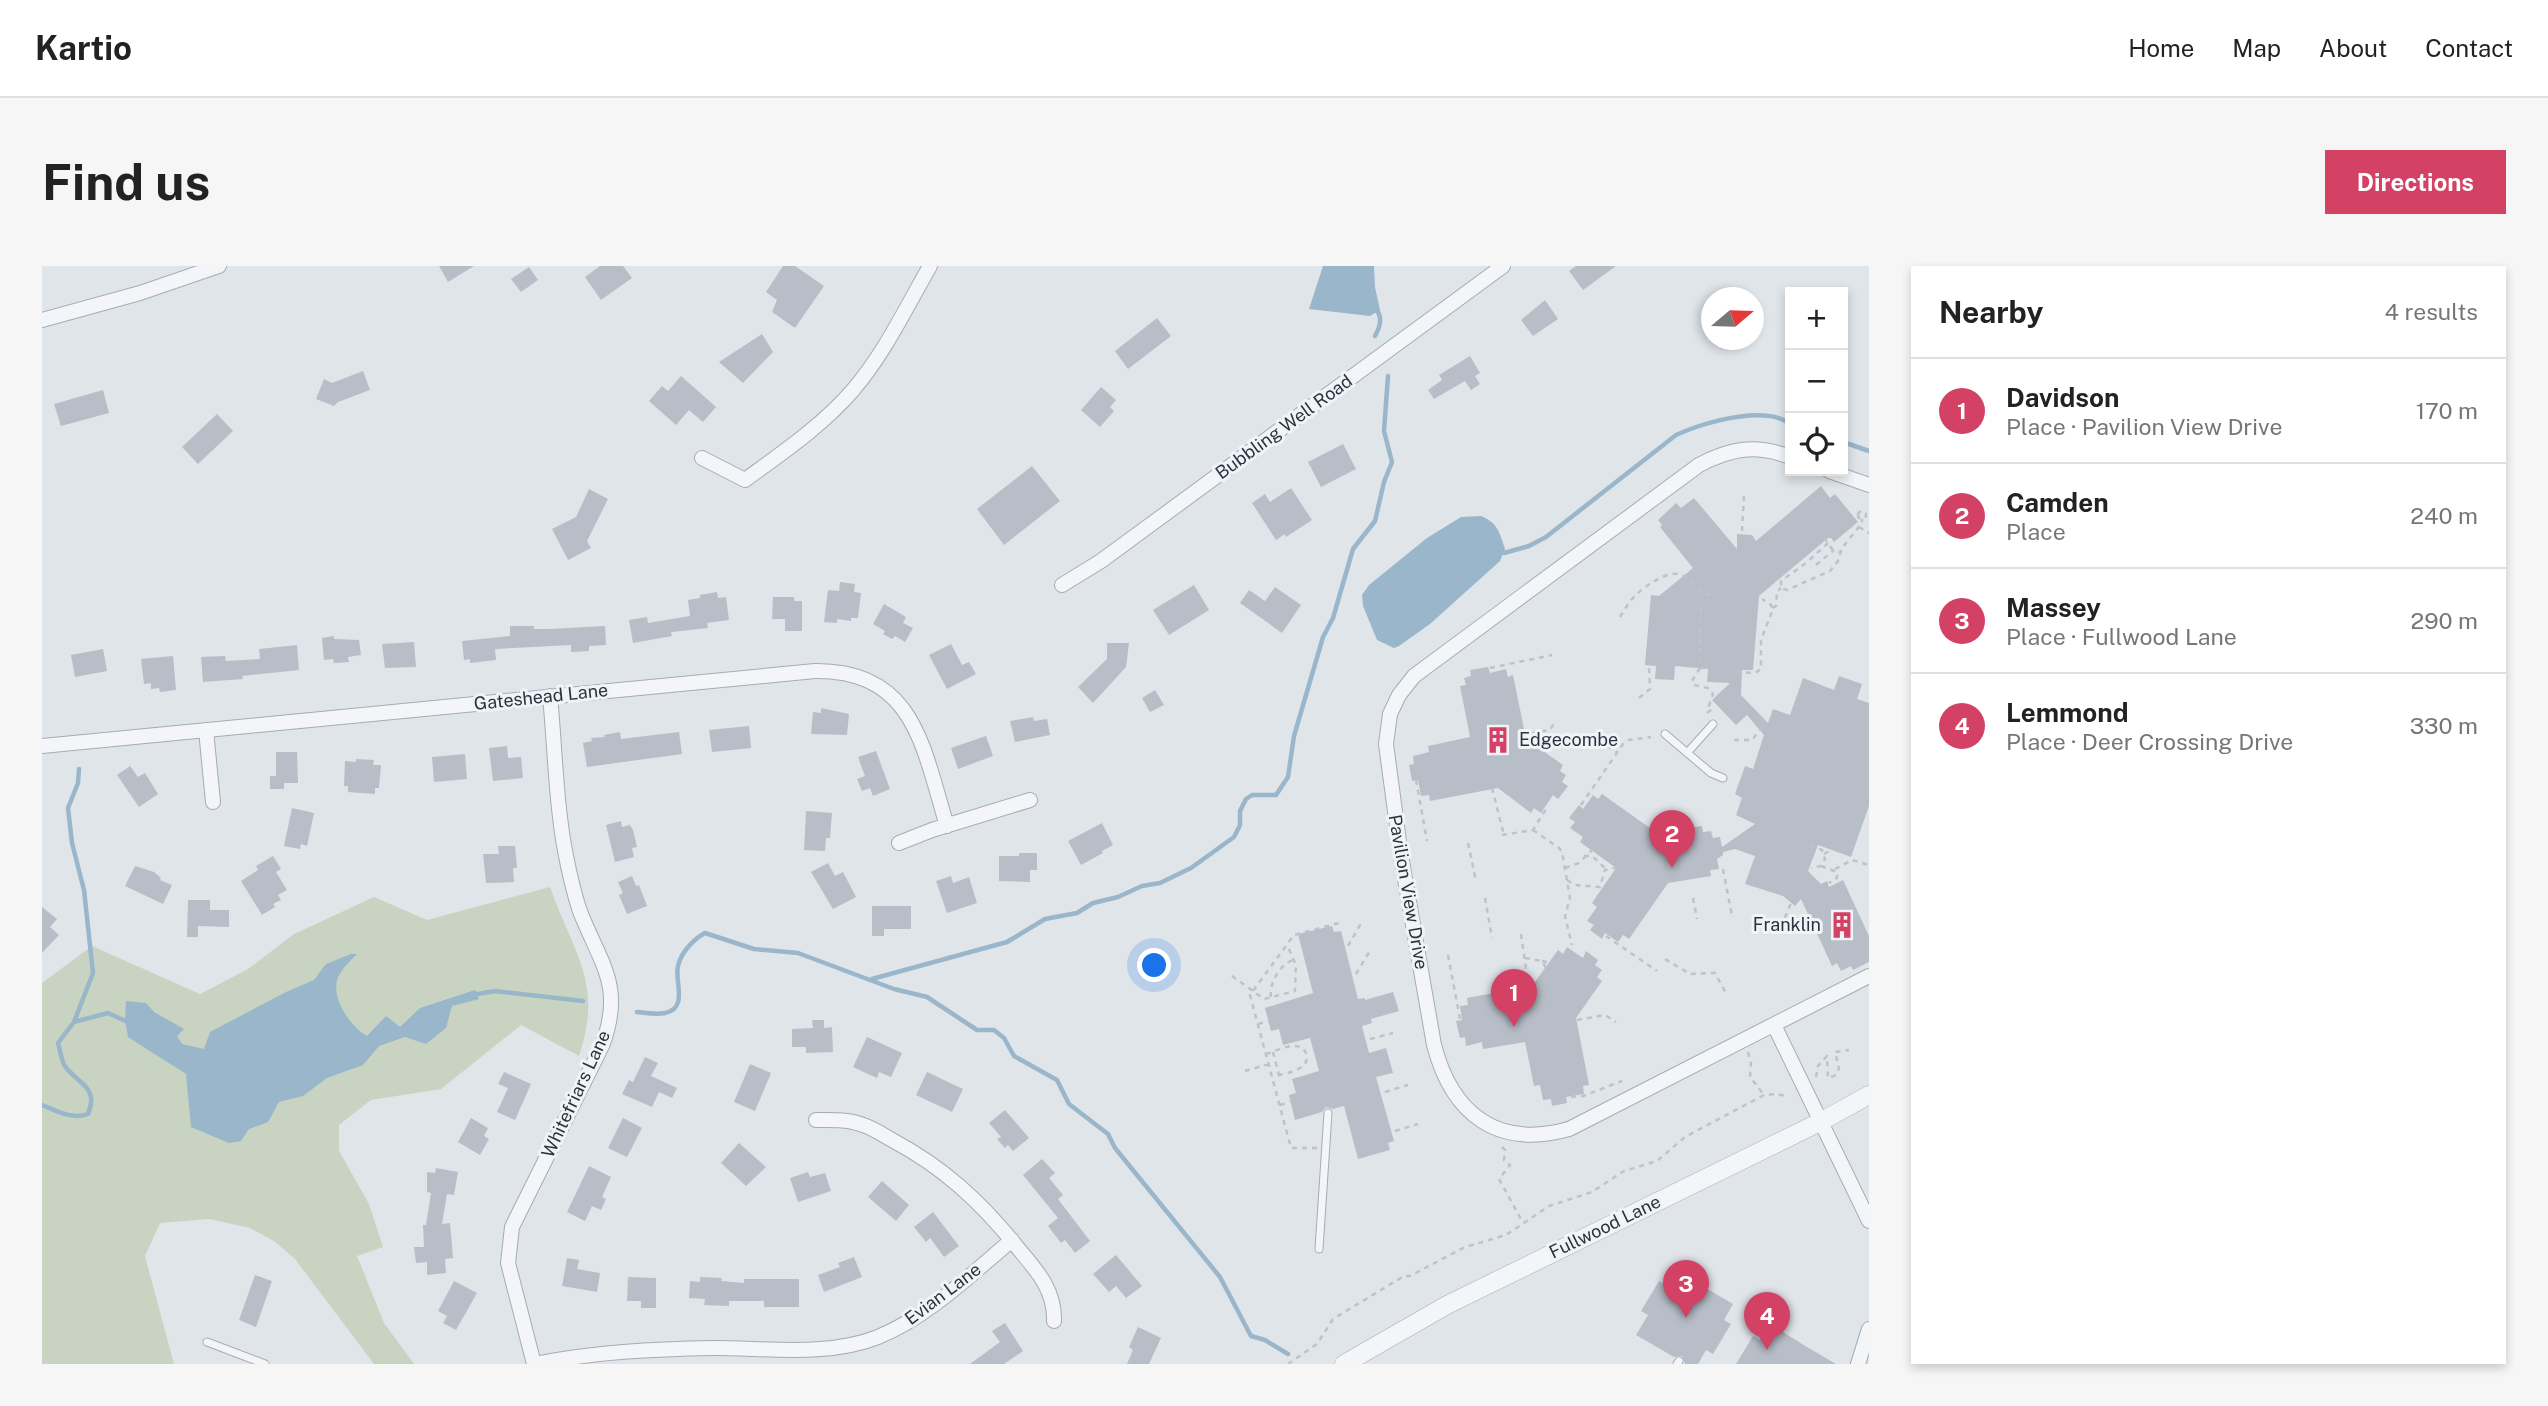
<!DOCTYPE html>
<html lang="en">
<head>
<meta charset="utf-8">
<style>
  body { margin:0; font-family:"Public Sans",sans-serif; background:#f6f6f6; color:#222 }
  .controls { position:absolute; right:21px; top:21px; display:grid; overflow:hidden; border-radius:0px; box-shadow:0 4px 10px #0003 }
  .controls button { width:63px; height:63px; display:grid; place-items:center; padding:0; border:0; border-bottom:2px solid #e0e0e0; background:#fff; color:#222; font:35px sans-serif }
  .compass { position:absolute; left:1659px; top:21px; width:63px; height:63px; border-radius:50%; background:#fff; box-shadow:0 4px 10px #0003; rotate:71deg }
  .you { position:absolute; left:1113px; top:700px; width:24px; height:24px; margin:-18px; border:5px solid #fff; border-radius:50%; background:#1a73e8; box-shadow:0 0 0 10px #1a73e833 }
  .badge { display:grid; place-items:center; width:46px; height:46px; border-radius:50%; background:#d34165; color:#fff; font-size:23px; font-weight:700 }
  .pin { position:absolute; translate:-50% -58px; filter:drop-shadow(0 2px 4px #0008) }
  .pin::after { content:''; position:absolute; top:37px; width:24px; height:21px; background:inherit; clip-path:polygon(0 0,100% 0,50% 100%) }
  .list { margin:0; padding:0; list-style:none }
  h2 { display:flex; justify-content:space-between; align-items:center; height:91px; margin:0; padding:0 28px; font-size:30px }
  h2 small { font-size:23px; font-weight:400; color:#767676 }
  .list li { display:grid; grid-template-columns:46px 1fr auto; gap:21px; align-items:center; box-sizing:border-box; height:105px; padding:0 28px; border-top:2px solid #e0e0e0 }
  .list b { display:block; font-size:26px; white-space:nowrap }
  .list p { margin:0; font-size:23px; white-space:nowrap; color:#767676 }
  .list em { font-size:23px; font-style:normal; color:#767676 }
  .icon { flex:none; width:38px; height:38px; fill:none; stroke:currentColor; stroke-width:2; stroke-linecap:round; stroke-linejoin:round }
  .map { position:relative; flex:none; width:1827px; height:1098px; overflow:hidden; border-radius:0px }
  header { display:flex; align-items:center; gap:42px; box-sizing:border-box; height:98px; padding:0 35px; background:#fff; border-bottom:2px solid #e0e0e0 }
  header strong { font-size:33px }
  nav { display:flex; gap:38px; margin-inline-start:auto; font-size:24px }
  .intro { display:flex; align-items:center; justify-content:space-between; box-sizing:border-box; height:168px; padding:0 42px }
  h1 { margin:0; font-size:49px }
  .button { padding:18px 32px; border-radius:0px; background:#d34165; color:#fff; font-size:24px; font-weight:700 }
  main { display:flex; gap:42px; padding:0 42px }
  aside { flex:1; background:#fff; border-radius:0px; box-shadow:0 4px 10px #0003 }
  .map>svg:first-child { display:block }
  .green { fill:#c8d4c1 }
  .water { fill:#9ab6cb }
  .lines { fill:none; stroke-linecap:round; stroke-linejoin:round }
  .stream { stroke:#9ab6cb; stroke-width:4.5 }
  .building { fill:#b7bec7 }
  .service-casing { stroke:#a5acb4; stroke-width:9 }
  .minor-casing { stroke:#a5acb4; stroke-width:16 }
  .tertiary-casing { stroke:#a5acb4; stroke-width:19 }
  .path { stroke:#bec3c9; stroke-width:2.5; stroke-dasharray:5 5; stroke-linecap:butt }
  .service { stroke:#f3f5f8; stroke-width:7 }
  .minor { stroke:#f3f5f8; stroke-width:14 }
  .tertiary { stroke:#f3f5f8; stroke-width:18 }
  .labels { text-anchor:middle; stroke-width:6; stroke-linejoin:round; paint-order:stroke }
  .street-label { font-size:18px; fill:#283442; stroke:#f0f4f7 }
  .poi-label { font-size:18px; fill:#283442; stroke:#f0f4f7; text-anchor:start }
</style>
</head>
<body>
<header>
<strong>Kartio</strong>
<nav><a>Home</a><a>Map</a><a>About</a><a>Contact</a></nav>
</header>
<div class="intro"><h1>Find us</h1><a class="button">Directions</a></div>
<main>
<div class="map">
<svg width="1827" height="1098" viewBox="0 0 1827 1098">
  <rect width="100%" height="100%" fill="#e0e5ea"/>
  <path class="green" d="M508,621C531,687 562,716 537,790L479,759L399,823L329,834L297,859V885L327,938L341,981L315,990L342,1057L372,1098H332L253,993L232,975L208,962L167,953L118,957L103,990L132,1098H0V717L50,680L158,728L206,703L252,668L332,631L385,654Z"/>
  <path class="water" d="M1281,0H1332L1333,21L1338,44L1328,50L1267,43Z
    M1439,250C1455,256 1458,267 1463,283L1458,295L1388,358L1357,380L1352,382L1335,374L1321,340L1320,329L1327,319L1385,272L1419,251Z
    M309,688H315C308,695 299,703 295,714C290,734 309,761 325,770L344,750L358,761L378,742L433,724L437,733L410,740L404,762L384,778L363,771L337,780L321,799L285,812L261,830L237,836L226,856L207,863L199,875L187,877L149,861L144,808L86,771L83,755L84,735L104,737L112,746L142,763L135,770L140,778L162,783L168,766L244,726L272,714L284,698Z"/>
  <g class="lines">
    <path class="stream" d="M1333,70C1338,61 1341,52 1334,43
      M1801,176L1827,185
      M1462,287L1487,280L1504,271L1634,169C1658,158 1700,146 1727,150C1734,150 1741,154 1748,157
      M830,713L965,676L1003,653L1035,647L1051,637L1076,631L1100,620L1118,617L1149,602L1192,571L1198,559V545L1204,533L1210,529H1234L1246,511L1252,470L1281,371L1291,352L1311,283L1333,255L1342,216L1350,196L1342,165L1346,110
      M430,729L453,725L541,735
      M595,746C604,747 615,749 623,747C647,742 632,715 636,700C639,686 652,673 663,667L712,683L756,687L852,723L885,731L935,764H952L962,772L972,790L1015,814L1027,838L1066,868L1073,882L1178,1011L1209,1070L1223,1074L1246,1088
      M32,756L66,747L88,757
      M0,839C15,845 31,854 46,848C58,820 33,816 23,800C19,794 18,783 16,777L32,756L51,707L42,624L30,577L26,542L36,517L37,503"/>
  </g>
  <path class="building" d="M397,0H432L406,16Z
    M558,0H581L590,12L559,34L543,11Z
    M741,0H753L782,20L753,62L730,46L735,34L724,26Z
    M1534,0H1574L1541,24L1527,5Z
    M487,1L496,14L479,26L469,13Z
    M1503,34L1516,53L1491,70L1479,54Z
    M1115,52L1129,70L1086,103L1073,85Z
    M720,68L731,86L701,117L677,96Z
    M1428,90L1438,107L1433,110L1438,118L1429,124L1423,115L1392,133L1386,124L1400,114L1397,109Z
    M321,105L328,124L296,136L292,140L274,133L282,113L290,117Z
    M639,110L674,141L661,156L647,144L634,159L607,135L620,120L626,125Z
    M1059,121L1074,134L1068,141L1072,145L1058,161L1039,144Z
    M61,124L67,147L19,160L12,138Z
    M175,148L191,165L156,198L140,181Z
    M1301,178L1314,203L1279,221L1266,196Z
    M990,200L1018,235L962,279L935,243Z
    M1779,220L1788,232L1793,228L1816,256L1792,276L1789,272H1786L1717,330L1711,404H1700L1699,429L1726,457L1731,443L1748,449L1761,412L1792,424L1797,410L1820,418L1815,433L1827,437V540L1809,591L1776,579L1766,605L1779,618L1785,615L1787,621L1801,614L1827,670V696L1811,704L1809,700L1799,705L1795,697L1790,700L1759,633L1753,640L1741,630L1703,618L1713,590L1693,583L1681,586V589L1675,593L1677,603L1668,604L1669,610L1626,617L1587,673L1581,669L1576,676L1563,667L1560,673L1548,664L1552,659L1545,655L1555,641L1550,637L1574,602L1538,576L1541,571L1528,562L1533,556L1527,552L1537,539L1541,543L1551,529L1556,533L1560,528L1615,567L1660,560L1661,566L1669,565L1671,572L1678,571L1680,581L1713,558L1694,549L1700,532L1693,528L1703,500L1711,503L1722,469L1705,449L1694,459L1670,434L1688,417L1665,416L1666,403L1633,400L1632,414L1613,413L1614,400L1603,399L1609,329L1617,330L1651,302L1618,261L1620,259L1616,254L1634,237L1639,242L1652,232L1695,283V268L1710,269L1714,275Z
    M1249,222L1270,254L1244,271L1243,268L1234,274L1210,237L1223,228L1228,236Z
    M547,223L566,233L545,275L549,282L526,294L510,263L534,251Z
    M798,316L813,318L812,326L819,327L816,352H809V355L795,353V357L782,356L786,324L797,325Z
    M1152,319L1167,344L1127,369L1111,344Z
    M1233,321L1259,339L1240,367L1198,337L1207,324L1223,335Z
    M675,326L676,332L684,331L687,354L665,357L666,362L629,366L630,370L591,377L587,354L605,351L606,357L648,350L646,334L658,332V329Z
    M731,331H752V335H760V365H743V353H730Z
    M842,338L864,351L861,357L871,362L863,376L853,370L850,373L841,368L843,365L831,358Z
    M468,360H492V363H507L563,360L564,379L547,380V385L529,386V379L453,383L454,394L428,397V393L422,394L420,375L468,370Z
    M292,370V373L317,374L319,389L306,391L307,396L292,397L291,393L282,394L280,372Z
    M372,376L374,401L343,402L340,378Z
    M1065,377H1087L1084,401L1051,437L1036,421L1065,393Z
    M909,378L920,399L927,396L934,408L905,423L887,389Z
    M255,379L257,404L200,410L201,413L161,416L159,391L183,390L184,395L218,393L217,383Z
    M61,383L65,405L33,411L29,389Z
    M131,390L134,424L118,426L117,422L109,423V417L102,418L99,393Z
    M1446,401L1448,407L1464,403L1466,411L1471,409L1484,473L1521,499L1518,505L1524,509L1520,516L1526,520L1516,533L1511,529L1499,547L1492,542L1489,547L1456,522L1388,535L1387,529L1379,530L1376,514L1370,515L1367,499L1372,498L1371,490L1387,486L1386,480L1428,471L1418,420L1424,419L1422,412L1429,410L1428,404Z
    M1113,424L1122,439L1108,446L1100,432Z
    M779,442L807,448L805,469L769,468L771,446L779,447Z
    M991,451L992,455L1005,453L1008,469L973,476L968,455Z
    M707,460L709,482L670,486L667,464Z
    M578,466L579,473L637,466L640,488L545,501L541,477L550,475L549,472L563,471L562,469Z
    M944,470L951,490L916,503L909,482Z
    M465,480L466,492L479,491L481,512L451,515L447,482Z
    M834,485L848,523L831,530L828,522L820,525L815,513L823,510L816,491Z
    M234,486H255L256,517H242V523H228V510H234Z
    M423,488L425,513L392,516L390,491Z
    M314,493L332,494L331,499H339L337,522H333V528L306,526V520H302L303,495L314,496Z
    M88,500L96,511L103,507L116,528L97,541L75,509Z
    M250,542L272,547L265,580L259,578L258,583L242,580Z
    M764,545L790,547L788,572H784L783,585L762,584Z
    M579,555L580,561L588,559L591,564L595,581L590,582L592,591L573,596L564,559Z
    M1060,557L1071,579L1060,585L1061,587L1039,599L1026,575Z
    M456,580H473L475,602H471L472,616L444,617L441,588H457Z
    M977,587H995V604H988V616L957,615V590H977Z
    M231,590L239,603L234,606L245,624L236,629L239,634L231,638L233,641L220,649L199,615L216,604L214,600Z
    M786,597L793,610L801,606L814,631L791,643L769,606Z
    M93,600L112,606L119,612L118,614L130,619L121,638L83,620Z
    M590,610L594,620L597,619L605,640L585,648L577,629L581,627L576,616Z
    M909,610L911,617L927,611L935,637L905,647L894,615Z
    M146,634H168V644H187V661L156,660V671H145Z
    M830,640H869V663H842V670H830Z
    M0,641L15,653L8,661L17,669L0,687Z
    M1290,660L1292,666L1299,665L1316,733L1323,732V734L1351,726L1357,745L1329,753L1330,757L1320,760L1327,787L1344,782L1351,807L1334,811L1352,875L1346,877L1348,884L1316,893L1302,840L1291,843L1284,841L1280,846L1253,854L1247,829L1254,827L1250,813L1277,805L1268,772L1241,779L1237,763L1229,765L1223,742L1271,727L1256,668Z
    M1525,681L1541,692L1544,685L1556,694L1553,699L1560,704L1555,711L1560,715L1534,752L1547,819L1541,820L1542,828L1524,831L1525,837L1510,840L1509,833L1501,834L1498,819L1492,820L1483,776L1441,783L1440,776L1424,780L1423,771L1418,772L1414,755L1420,754L1418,740L1426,739L1425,732L1490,720L1516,684L1521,688Z
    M770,754H782V762L790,761L791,786L764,787V781H750V763L771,762Z
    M825,771L860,787L849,811L837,806L835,812L811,801Z
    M603,791L616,797L609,810L635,822L630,832L617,826L610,841L580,828L587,814L591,816Z
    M708,798L729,807L713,845L692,836Z
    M462,806L489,818L473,854L455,846L466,822L456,818Z
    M885,806L921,823L910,846L874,829Z
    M963,844L987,872L971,885L966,879L963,882L955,873L959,871L947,857Z
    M429,852L446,862L442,870L447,873L438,889L416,876Z
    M581,852L600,862L585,891L566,882Z
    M697,877L724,901L704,920L679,897Z
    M1000,893L1013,907L1007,912L1021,929L1016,933L1048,975L1033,987L1023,974L1019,977L1006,960L1016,952L981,909Z
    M547,900L569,911L560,931L564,933L559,944L550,940L543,955L525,946Z
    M394,902L416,906L412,929L405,928L400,958L408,957L411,992L403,993L404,1007L385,1009V996L374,997L372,981H382L381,959H384L389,927L385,926V906L393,907Z
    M766,906L768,911L783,907L789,925L756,936L748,912Z
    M840,915L867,939L854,955L826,931Z
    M891,946L917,980L902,991L888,972L884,976L872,961Z
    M1074,989L1100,1020L1084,1032L1074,1020L1067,1026L1051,1008Z
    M812,991L820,1011L782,1026L776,1009L798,1001L796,997Z
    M525,992L537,994L535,1003L558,1007L555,1026L520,1020Z
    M1633,1004L1691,1038L1682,1054L1689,1058L1671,1088L1664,1084L1656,1098H1643L1640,1090L1632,1091L1594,1069L1606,1049L1599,1045L1617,1015L1624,1019Z
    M213,1009L230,1015L214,1061L197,1054Z
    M586,1011L614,1012V1042H599V1035H585Z
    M658,1011L680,1012L679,1015L702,1017V1013H757V1041H722V1035H687V1040L662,1039L663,1033L647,1032L648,1015L658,1016Z
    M412,1015L435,1027L414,1064L401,1057L405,1050L396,1045Z
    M963,1057L981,1085L962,1098H928L958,1076L950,1065Z
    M1728,1058L1765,1081L1794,1098H1694L1711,1070L1718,1074Z
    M1096,1061L1119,1072L1107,1098H1085L1091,1084L1087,1081Z"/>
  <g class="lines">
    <defs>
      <path id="service" d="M1623,468L1669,507L1681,512
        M1645,487L1671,458
        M1277,983L1286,847
        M165,1076L223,1098
        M1635,1098L1637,1095"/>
      <path id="minor" d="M0,54L98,27L177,0
        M1748,191C1714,178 1689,182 1657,199L1372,410L1357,429L1348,448L1344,478L1359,590L1392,779C1410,848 1455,883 1527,863L1827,710
        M660,192L703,214C740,187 781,159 811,124C842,88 864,42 888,0
        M1787,205L1827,219
        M1020,319L1059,295L1461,0
        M164,464L171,536
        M0,480L773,405C873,404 881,482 905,560
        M857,577L890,564L988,534
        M1732,759L1827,955
        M774,854C789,854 806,853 821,859C831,862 841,869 850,874C901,901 939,936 975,981C994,1004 1013,1023 1012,1055
        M492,1098L466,997L470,961L560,780C582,721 560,700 539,648C532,629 528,610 524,590C514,540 513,482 508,430
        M492,1098C552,1086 611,1083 672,1082C725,1082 786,1091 836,1071C887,1050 928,1009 970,974
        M1816,1098L1827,1063"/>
      <path id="tertiary" d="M1302,1098L1405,1039L1778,856L1827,829"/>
    </defs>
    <use href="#service" class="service-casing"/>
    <use href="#minor" class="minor-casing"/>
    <use href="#tertiary" class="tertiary-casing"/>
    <path class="path" d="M1816 249a4 4 0 1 1 8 0a4 4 0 1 1-8 0Z
      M1817,261L1827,267
      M1700,265L1702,230
      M1782,272L1790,283L1797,286
      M1786,277L1764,297L1739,315V322L1745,324L1788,305L1796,295L1800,282L1820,257V253
      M1774,299L1792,284
      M1659,342L1658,402L1650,415L1652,419L1666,422L1671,428L1667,440L1670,443L1664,448
      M1731,342L1734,340L1735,325L1739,322
      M1578,351C1583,343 1588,334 1595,328C1603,320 1624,306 1635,308C1646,310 1655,320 1662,328L1670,329
      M1448,402L1510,389
      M1658,402H1665
      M1694,406L1713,407L1719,403V374L1731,343L1729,339L1720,333
      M1597,432L1608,423L1607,401
      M1480,469L1508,464L1514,454
      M1557,474L1575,487
      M1692,474H1710L1720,461
      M1374,514L1385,575
      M1450,522L1462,569
      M1539,539L1581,478L1587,474L1609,471
      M1491,564L1517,582L1520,586L1528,632L1523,650L1530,679
      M1460,569L1491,564L1504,543
      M1426,577L1434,615
      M1768,579L1780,584L1783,593L1779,600L1769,602
      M1782,588L1789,584
      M1542,590H1550L1564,603
      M1779,600L1795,606V612L1787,617
      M1523,602L1537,597L1550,584
      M1681,603L1690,650
      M1793,603L1810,594L1827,599
      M1525,614L1533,619L1558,621L1563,604L1576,601
      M1443,632L1450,672
      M1651,632L1655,653
      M1739,661L1749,637
      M1479,668L1487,723
      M1564,670L1615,705
      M1306,680L1321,654
      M1406,689L1418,753
      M1483,692L1500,695L1504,702
      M1623,693L1648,708L1673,707L1685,729
      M1500,695L1510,697
      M1314,708L1329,683
      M1190,710L1222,733L1253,725L1254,699L1245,679
      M1229,731C1227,718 1238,697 1252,694
      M1535,754L1563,749L1574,756
      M1216,758L1226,755
      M1328,773L1351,767
      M1231,786L1237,809
      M1706,786L1709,797L1708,811L1722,829
      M1224,788C1233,785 1243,780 1252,780C1265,779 1270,796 1258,802C1250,807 1239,808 1231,811
      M1203,805L1227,798
      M1774,811L1776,800L1785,790L1786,812L1794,809L1797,802L1793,786L1807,784
      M1343,826L1366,819
      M1529,831L1541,830L1580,815
      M1238,839L1248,836
      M1353,865L1376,858
      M1460,881L1463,884L1462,894L1468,899L1457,913L1481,957
      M1275,882H1249L1208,729L1252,669L1300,656
      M1246,1098L1275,1078L1291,1053L1362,1010H1368L1423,981L1464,969L1507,940L1550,926L1582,905L1615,895L1643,871L1722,829L1735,828L1744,830"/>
    <use href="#service" class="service"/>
    <use href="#minor" class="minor"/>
    <use href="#tertiary" class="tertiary"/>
  </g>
  <defs>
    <symbol id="building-bare" viewBox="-9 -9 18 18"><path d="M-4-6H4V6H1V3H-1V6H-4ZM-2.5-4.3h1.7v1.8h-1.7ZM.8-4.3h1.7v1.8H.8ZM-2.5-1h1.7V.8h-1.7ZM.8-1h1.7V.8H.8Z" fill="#d34165" stroke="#f0f4f7" stroke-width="2.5" paint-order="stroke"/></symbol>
  </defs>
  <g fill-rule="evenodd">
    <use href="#building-bare" x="1437" y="455" width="38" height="38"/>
    <use href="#building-bare" x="1781" y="640" width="38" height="38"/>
  </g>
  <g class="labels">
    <g class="street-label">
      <text transform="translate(1242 161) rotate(-36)" y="6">Bubbling Well Road</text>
      <text transform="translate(499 431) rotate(-6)" y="6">Gateshead Lane</text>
      <text transform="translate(1366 626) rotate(80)" y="6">Pavilion View Drive</text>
      <text transform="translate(534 828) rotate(-65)" y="6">Whitefriars Lane</text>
      <text transform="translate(1563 961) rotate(-26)" y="6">Fullwood Lane</text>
      <text transform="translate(901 1028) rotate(-37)" y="6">Evian Lane</text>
    </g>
    <g class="poi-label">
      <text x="1477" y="480">Edgecombe</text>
      <text x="1779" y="665" text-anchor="end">Franklin</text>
    </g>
  </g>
</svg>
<div class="controls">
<button>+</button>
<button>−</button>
<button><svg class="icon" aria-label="locate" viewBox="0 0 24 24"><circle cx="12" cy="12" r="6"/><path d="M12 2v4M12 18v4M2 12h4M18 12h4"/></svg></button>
</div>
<svg class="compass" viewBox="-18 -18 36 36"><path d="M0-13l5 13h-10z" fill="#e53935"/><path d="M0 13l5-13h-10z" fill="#767676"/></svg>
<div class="you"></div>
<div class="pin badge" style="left:1472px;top:761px">1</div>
<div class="pin badge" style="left:1630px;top:602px">2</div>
<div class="pin badge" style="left:1644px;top:1052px">3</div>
<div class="pin badge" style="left:1725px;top:1084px">4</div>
</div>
<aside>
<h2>Nearby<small>4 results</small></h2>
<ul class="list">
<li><span class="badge">1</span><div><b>Davidson</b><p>Place · Pavilion View Drive</p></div><em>170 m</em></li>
<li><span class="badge">2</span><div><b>Camden</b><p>Place</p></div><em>240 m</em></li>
<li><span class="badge">3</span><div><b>Massey</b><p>Place · Fullwood Lane</p></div><em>290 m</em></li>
<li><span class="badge">4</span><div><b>Lemmond</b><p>Place · Deer Crossing Drive</p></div><em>330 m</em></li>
</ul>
</aside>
</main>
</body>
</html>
